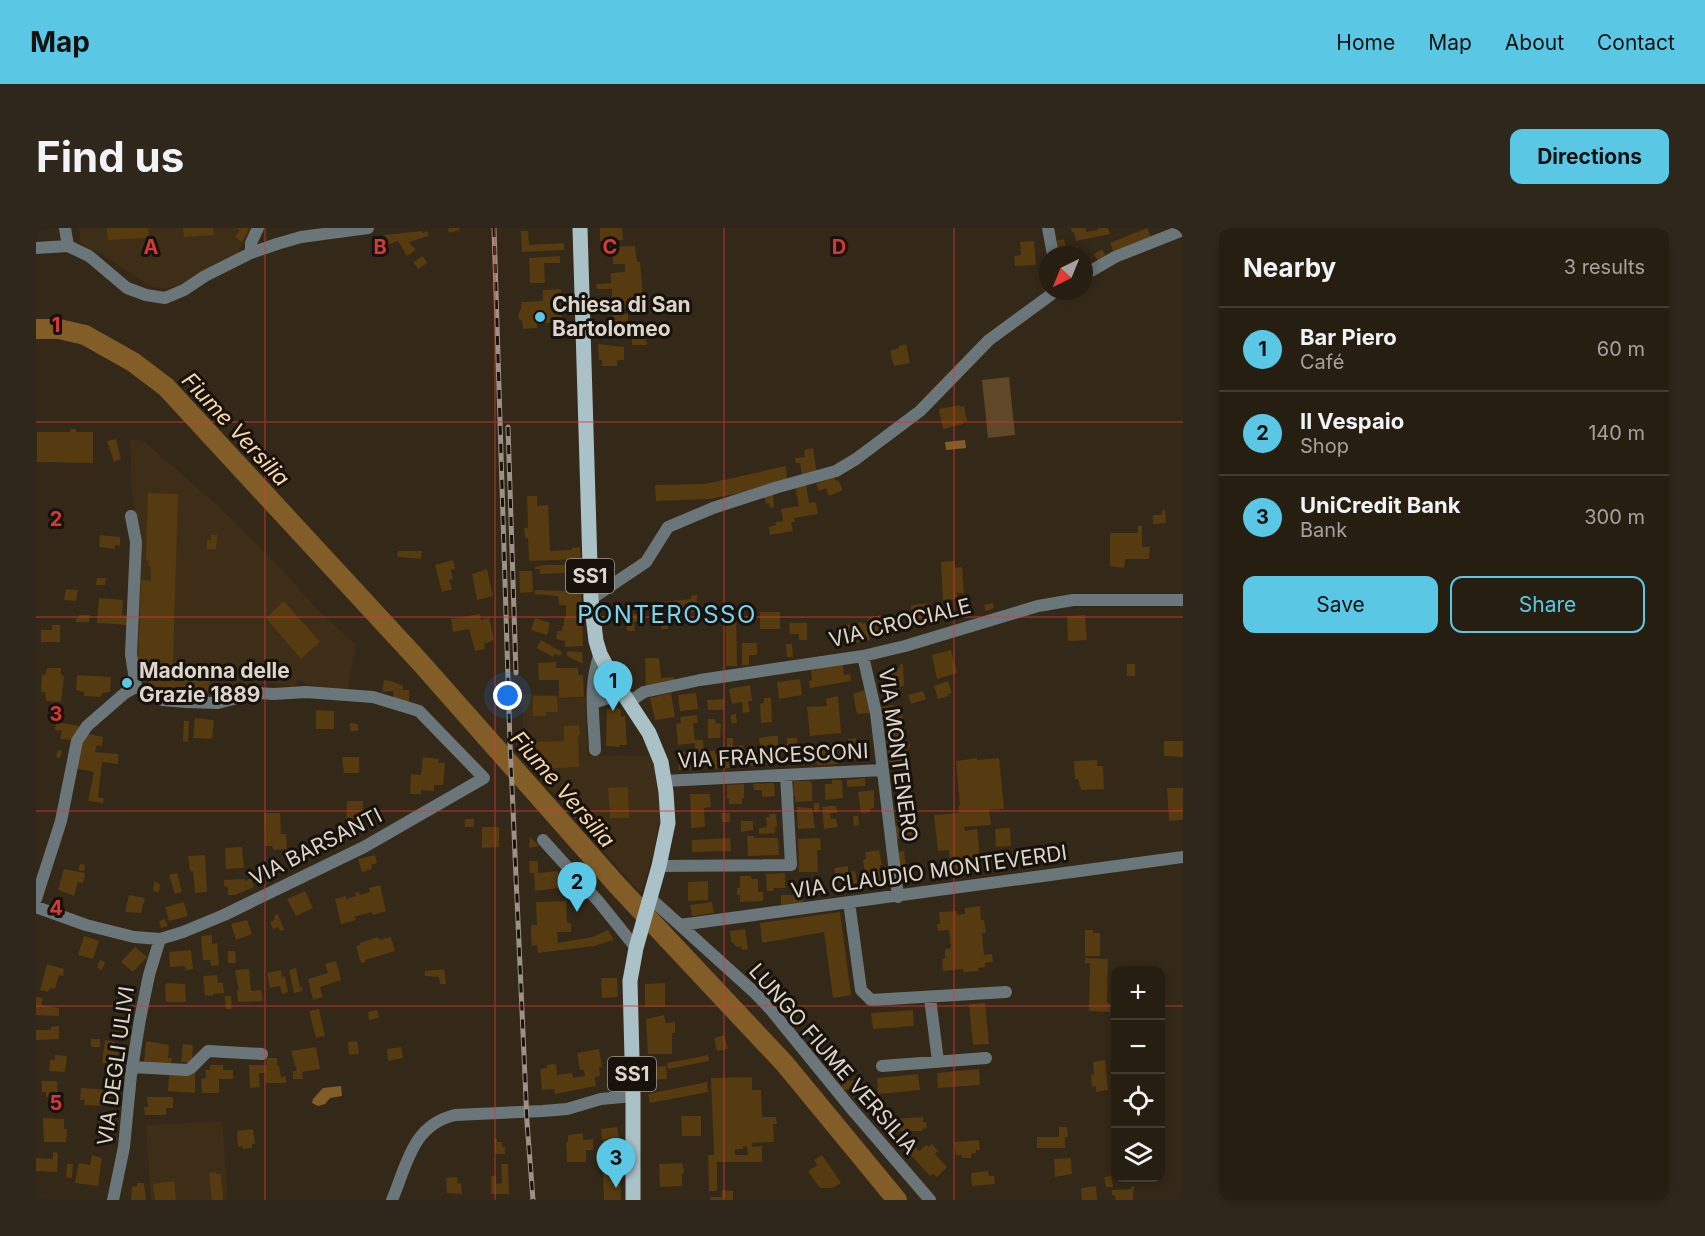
<!DOCTYPE html>
<html lang="en">
<head>
<meta charset="utf-8">
<style>
  body { margin:0; font-family:Inter,sans-serif; background:#2f271b; color:#f1f3f6 }
  .controls { position:absolute; right:18px; bottom:18px; display:grid; overflow:hidden; border-radius:12px; box-shadow:0 3px 9px #0003 }
  .controls button { width:54px; height:54px; display:grid; place-items:center; padding:0; border:0; border-bottom:2px solid #433c32; background:#271e12; color:#f1f3f6; font:30px sans-serif }
  .compass { position:absolute; left:1003px; top:18px; width:54px; height:54px; border-radius:50%; background:#271e12; box-shadow:0 3px 9px #0003; rotate:223deg }
  .you { position:absolute; left:472px; top:468px; width:21px; height:21px; margin:-15px; border:4px solid #fff; border-radius:50%; background:#1a73e8; box-shadow:0 0 0 9px #1a73e833 }
  .badge { display:grid; place-items:center; width:39px; height:39px; border-radius:50%; background:#5ac8e5; color:#111; font-size:20px; font-weight:700 }
  .pin { position:absolute; translate:-50% -50px; filter:drop-shadow(0 2px 3px #0008) }
  .pin::after { content:''; position:absolute; top:32px; width:21px; height:18px; background:inherit; clip-path:polygon(0 0,100% 0,50% 100%) }
  .list { margin:0; padding:0; list-style:none }
  h2 { display:flex; justify-content:space-between; align-items:center; height:78px; margin:0; padding:0 24px; font-size:26px }
  h2 small { font-size:20px; font-weight:400; color:#a4a29f }
  .list li { display:grid; grid-template-columns:39px 1fr auto; gap:18px; align-items:center; box-sizing:border-box; height:84px; padding:0 24px; border-top:2px solid #433c32 }
  .list b { display:block; font-size:22px; white-space:nowrap }
  .list p { margin:0; font-size:20px; white-space:nowrap; color:#a4a29f }
  .list em { font-size:20px; font-style:normal; color:#a4a29f }
  .actions { display:flex; gap:12px; padding:18px 24px }
  .actions a { flex:1; padding:14px 0; border:2px solid #5ac8e5; border-radius:12px; text-align:center; font-size:21px; color:#5ac8e5 }
  .actions .main { background:#5ac8e5; color:#111 }
  .icon { flex:none; width:33px; height:33px; fill:none; stroke:currentColor; stroke-width:2; stroke-linecap:round; stroke-linejoin:round }
  .map { position:relative; flex:none; width:1147px; height:972px; overflow:hidden; border-radius:12px }
  header { display:flex; align-items:center; gap:36px; box-sizing:border-box; height:84px; padding:0 30px; background:#5ac8e5; color:#111 }
  header strong { font-size:28px }
  nav { display:flex; gap:33px; margin-inline-start:auto; font-size:21px }
  .intro { display:flex; align-items:center; justify-content:space-between; box-sizing:border-box; height:144px; padding:0 36px }
  h1 { margin:0; font-size:42px }
  .button { padding:15px 27px; border-radius:12px; background:#5ac8e5; color:#111; font-size:21px; font-weight:700 }
  main { display:flex; gap:36px; padding:0 36px }
  aside { flex:1; background:#271e12; border-radius:12px; box-shadow:0 3px 9px #0003 }
  .map>svg:first-child { display:block }
  .built { fill:#3e2e18 }
  .green { fill:#5f4728 }
  .water { fill:#835d27 }
  .lines { fill:none; stroke-linecap:round; stroke-linejoin:round }
  .river { stroke:#835d27; stroke-width:20 }
  .building { fill:#563a10; fill-rule:evenodd }
  .minor { stroke:#6a7679; stroke-width:12 }
  .major { stroke:#aac1c8; stroke-width:15 }
  .rail-casing { stroke:#9b9185; stroke-width:5 }
  .rail { stroke:#17120b; stroke-width:3; stroke-dasharray:9; stroke-linecap:butt }
  .grid { fill:none; stroke:#d73938; stroke-width:1.5; stroke-opacity:0.55 }
  .poi-dot { fill:#5ac8e5; stroke:#17120b; stroke-width:2 }
  .labels { text-anchor:middle; stroke-width:6; stroke-linejoin:round; paint-order:stroke }
  .shield { fill:#17120b; stroke:#a29a91; stroke-width:1.5 }
  .shield-label { font-size:20px; font-weight:bold; fill:#ddd5cb }
  .poi-label { font-size:21px; font-weight:bold; fill:#ddd5cb; stroke:#17120b; text-anchor:start }
  .street-label { font-size:21px; fill:#ddd5cb; stroke:#17120b }
  .water-label { font-size:22px; font-style:italic; fill:#fbd8ac; stroke:#17120b }
  .quarter-label { font-size:24px; letter-spacing:1.5px; fill:#74d6f1; stroke:#17120b }
  .grid-label { font-size:20px; text-anchor:middle; font-weight:bold; fill:#d73938; stroke:#17120b; stroke-width:6; stroke-linejoin:round; paint-order:stroke }
</style>
</head>
<body>
<header>
<strong>Map</strong>
<nav><a>Home</a><a>Map</a><a>About</a><a>Contact</a></nav>
</header>
<div class="intro"><h1>Find us</h1><a class="button">Directions</a></div>
<main>
<div class="map">
<svg width="1147" height="972" viewBox="0 0 1147 972">
  <rect width="100%" height="100%" fill="#342818"/>
  <path class="built" d="M43,0H215L201,27L143,58L125,60L112,57L64,25L45,16Z
    M94,211L109,214L181,277L234,329L283,383L320,417L312,462L281,460L263,452L257,459L236,455L201,459L185,469L131,465L114,462L109,458L105,451L101,437L105,305L96,273Z
    M486,466L522,467L523,471L550,470L551,528L614,527L624,560V591L617,626L605,665L488,532Z
    M186,893L192,972H115L110,897Z"/>
  <path class="green" d="M973,149L979,207L952,210L946,152Z"/>
  <path class="water" d="M929,212L930,220L910,222L909,214Z
    M305,858L306,868L294,870L289,876L282,878L276,875L277,871L287,860Z"/>
  <g class="lines">
    <path class="river" d="M0,101H23L49,107L97,134L130,159L384,434L580,656L749,836L861,972"/>
  </g>
  <path class="building" d="M71,0H112L113,10L72,12Z
    M147,0H177L178,7L148,9Z
    M201,0H213L206,14L199,9L204,2Z
    M412,0H423L424,2L413,5Z
    M564,0H586L587,12L564,13Z
    M1035,0H1050V4L1062,2V0H1072L1074,6L1040,13L1038,4H1036Z
    M1111,0L1116,11L1078,25L1074,15Z
    M386,3L387,5L391,3L393,8L373,14L380,22L371,28L362,13L351,17L349,7Z
    M485,3H492L493,17L528,15V22L486,24Z
    M1028,11L1032,26L1019,27L1020,13Z
    M998,13L1000,37L979,38L978,28L985,27L984,14Z
    M599,18L601,34H604L608,79L562,82L561,77L576,76V61H561L560,56L575,55V45L589,44V36H577L576,19Z
    M1066,21L1070,29L1062,33L1058,26Z
    M387,28L391,35L382,41L377,34Z
    M524,28V35H508L509,55H494L493,30Z
    M525,61L526,95H501V100L487,101L486,93L483,91L482,87L485,81L486,74L507,73V62Z
    M577,86H592V106H577Z
    M610,109L611,117H596V110Z
    M562,116L588,119V132H581V138H566V132H563Z
    M870,116L874,135L858,138L854,123L863,120V118Z
    M924,177V179L928,178L931,193H927V196L907,201L903,181Z
    M34,201H40V204H57V235L1,234V204H34Z
    M80,211L85,231L78,234L71,213Z
    M777,220L781,247L766,249L764,235H760L759,230L769,229L768,222Z
    M750,238L751,251L709,264L673,271L620,273L619,257L669,256Z
    M798,249L800,253L802,252L807,262L793,268L790,260L783,263L780,256Z
    M770,256L773,275L780,274L782,286L758,290L759,294H755L757,303L734,307L733,299L740,297L739,294L747,293L745,281L763,278L759,258Z
    M737,264L738,279L734,280L733,275L730,276L728,265Z
    M112,265L142,266L137,437L174,438L173,464H161V461L113,460V451H108V446H113L114,437L102,436L105,352L115,353V338H112L113,333L110,332Z
    M491,268H501V278L512,277L514,323L536,322V320L544,319L545,331L493,333L492,310H489L488,300H492Z
    M1129,282L1130,295L1117,296V287H1126V283Z
    M1102,298H1106V319H1114L1113,331H1089L1088,340L1074,338V305H1102Z
    M64,307L84,309V318L79,317V321L63,319Z
    M175,307H181L180,321H171V312H175Z
    M362,323H386L385,331L361,329Z
    M417,332L419,341L415,342L417,351L413,352L416,361L406,364L399,337Z
    M918,333L919,340L926,339L928,365H921V371L907,372L905,334Z
    M509,337H544L547,418L529,419V413L520,411L521,403H526V398H528V389H530V377H523L522,368L498,366L499,362L529,363V345L504,346V341H499V339Z
    M451,341L457,368L441,372L436,346Z
    M483,343H496L497,364L484,365Z
    M61,350H70L69,357H60Z
    M30,361L42,362L40,373L28,372Z
    M661,367V384L655,385V380L637,382V385L627,386L625,374L655,371V368Z
    M63,370L87,372L86,387L93,388L92,397L61,395Z
    M248,373L284,414L265,431L230,390Z
    M895,375L897,393L877,395L875,377Z
    M957,375L958,380L950,383L948,377Z
    M690,381H700L701,438H690Z
    M597,382L598,386H607V394H598L599,403H591L589,383Z
    M724,384H744V401H724Z
    M444,386L445,392L453,389L458,412L448,416L449,421L439,423L433,401L417,404L415,391Z
    M43,387H54L53,394H40V390H43Z
    M845,387L850,408L837,411L832,390Z
    M1049,387L1051,412L1032,413L1031,388Z
    M499,390L514,395L511,407L495,402Z
    M632,392V401H625V393Z
    M826,394V396L830,395L834,412L814,416L810,397Z
    M753,395H771V412H763V406H754Z
    M16,397H24V414H5V402H16Z
    M505,412L526,424L524,428L519,426L517,429L501,420Z
    M706,415H721V427H713V437H706Z
    M750,416H756L757,429H751Z
    M915,422L921,445L901,451L896,427Z
    M531,423L546,424L547,436L531,428Z
    M609,430H623L625,450L638,449V453L610,459Z
    M520,434V440H542V447H547L548,469L523,470V452H503L502,435Z
    M807,436L808,447L814,446L815,453L774,460L773,453L776,452L775,442Z
    M867,436L868,458L854,460L851,442L864,440L863,437Z
    M1091,436H1099V448H1091Z
    M11,440H25V447L28,448L25,474L10,473L9,464H5L6,447H9Z
    M41,447L75,449L74,464L66,465L65,469L48,468V464L40,462Z
    M764,451L766,467L743,471L741,454Z
    M348,452L355,453L367,458V462H373V474L358,475L357,463L346,464Z
    M912,453L916,465L912,466L913,468L902,471L898,458Z
    M714,457L716,473H712L714,484L707,485L706,474L696,476L693,461Z
    M829,462L834,485L821,486L817,466Z
    M887,463L890,471L875,476L872,467Z
    M635,465L639,489L619,492L614,470Z
    M660,465L662,481L644,483L642,467Z
    M497,468H521L522,484H510V488H497Z
    M802,468L805,505L774,508L771,479L791,478L790,471Z
    M728,470H735L736,494L725,495L724,476L728,475Z
    M688,471V482H672L671,472Z
    M858,477L860,485L866,484L871,517L874,516V519L871,520L874,534L854,536L850,510L857,509L855,499L848,501L845,479Z
    M582,480L585,483V489L589,488L591,517H583L584,519L570,518L571,481Z
    M280,482L298,483V501H280Z
    M700,486L701,495H695V487Z
    M661,487L662,495H657L659,512H667L668,527H659L660,541L642,542L644,524L659,523V515L642,517L640,496L645,495L644,489Z
    M159,490L178,492L176,511L157,510Z
    M672,491H679L680,495L685,496L684,510H672Z
    M148,493H153L152,514L147,513Z
    M20,494L44,498L39,512L24,511L26,503L19,502Z
    M314,495L322,496V503H314Z
    M543,497L544,507H542L543,539L497,541L496,514L528,513V498Z
    M49,505L67,509L66,518L61,517L59,524L82,526V536L66,534L62,569L68,570L67,575L52,573L58,544L38,540Z
    M736,508H742V518H724L723,510Z
    M691,510H697V518L707,517L708,522L725,523V529H733V537L701,538L700,520L691,521Z
    M751,510H761V517H765L766,532L749,533L748,516H751Z
    M820,510L821,519L831,518L832,533L813,531L812,511Z
    M1128,513H1147V529L1128,528Z
    M792,515V517H800L802,536L781,537L780,519H784V516Z
    M22,522L26,523L24,530L20,529Z
    M674,523H679V526H694V540L673,541Z
    M306,529H323V545H308Z
    M387,529L403,531L402,535H409L407,557H398V563L385,562V566H374L375,546L385,547Z
    M941,530V532L963,530L968,581L953,582L955,597L928,599L929,603L941,601L945,641L915,644L913,622L902,623L898,587L923,585L922,578L924,577L920,533Z
    M1061,532V538H1067L1068,561L1045,562L1042,551H1039L1038,533Z
    M829,550V558L811,559V552Z
    M796,552H806L807,570L789,572V556H796Z
    M758,553H774L776,556V573L759,574V568H757Z
    M738,555L739,568L726,569V562H718L717,556Z
    M708,556V570H706V576H693V571H691V557Z
    M592,559L593,590H574L572,560Z
    M1131,560H1147V592L1133,593Z
    M838,562V580L834,581V584L825,585L822,564Z
    M864,564H869L870,572L878,571L882,608L859,611L858,598L868,597Z
    M654,566H674L675,579L668,580L669,599L655,600Z
    M311,573H327L326,597H310Z
    M778,575H783L784,584H778Z
    M794,578H800L801,585H794L795,591H800L802,599L788,601L786,579Z
    M761,579L776,580L779,600L762,601Z
    M228,585H244L245,606H250L251,621L237,622L236,618H229Z
    M685,585H694V594H686Z
    M733,586H740L741,599H739V605L723,606V600L731,599L730,589H733Z
    M817,588H822L823,597L818,598Z
    M429,591H438V599H429Z
    M705,593H717V602L705,604Z
    M446,599H463V619L446,620Z
    M974,600L975,618L960,619L959,601Z
    M711,608H718V610H742L743,627L712,628Z
    M494,609L503,618L493,620Z
    M694,610L695,623L656,624V612Z
    M784,610L785,622H781L782,644H763L762,611Z
    M206,619L208,640L190,641L189,620Z
    M843,622L846,637H844L846,652L830,657L827,632L830,631L829,624Z
    M868,623L871,647L864,648L861,624Z
    M169,627L171,664L159,665L157,643H154L152,628Z
    M339,627L341,635L335,637L336,641L326,644L322,631Z
    M493,633H502V645L522,643L523,660L499,663L498,645H494Z
    M44,636L49,637L48,643L42,642Z
    M812,638V644L819,643L821,655L805,658L804,650L800,651L798,640Z
    M28,641L49,645L47,655L42,654L38,668L22,662Z
    M141,645L146,664L139,666L133,647Z
    M749,645V660H737L738,663H731L730,646Z
    M704,648H715V651H722V664H727V673L704,674V667H701V660H704Z
    M215,650L218,659L199,667H192V659L188,658V652L209,651V653Z
    M672,653V672L652,673V654Z
    M118,654L124,656L123,664L117,663Z
    M344,657L350,683L337,687L336,684L318,689L320,692L305,696L299,671L310,668V671L320,668L319,665L323,664L324,667L334,664L333,660Z
    M269,663L277,680L260,688L251,671Z
    M93,667L109,670L105,685L89,684Z
    M745,667H767V674L745,677Z
    M530,673L531,695H535V704H521L522,715L556,709L572,702L578,712L558,718L502,725L501,717L496,718L495,707V697H501L500,674Z
    M148,674L152,688L133,693L129,679Z
    M676,674L678,685L656,688L654,677Z
    M944,678L945,692H948L950,705H946L948,727L956,726L957,734L949,735V739L942,740L943,743L927,744V741L907,743L906,731H909V721L915,720L913,702L902,703L901,696H904L903,684L921,683V687L929,686V680Z
    M804,684L815,767L797,770L788,704L726,715L724,695Z
    M242,686L248,702L244,703L242,699L237,701L234,694L239,692L238,688Z
    M129,691L132,698L125,700L123,693Z
    M211,692L216,706L200,712L195,696Z
    M709,701L712,721L706,722L705,718L701,719L695,713L694,703Z
    M1049,702H1057V705H1064V728H1049Z
    M176,707V716L181,715L183,737L175,738L174,732H167L165,708Z
    M48,708L63,713L57,731L42,727Z
    M342,709L343,712L355,709L359,723L329,732V734L325,735L320,718L324,717V715Z
    M99,719L111,729L97,744L85,734Z
    M155,722L157,741L150,742L149,738L134,739L133,724Z
    M192,723H199L200,735H192Z
    M1049,730L1072,731L1071,775H1074V784L1053,783L1054,735H1049Z
    M64,732L69,734L66,742L61,740Z
    M300,733L305,752L284,759L287,769L277,772L272,751L292,745L289,736Z
    M11,736L28,741L27,748L23,747L19,761L14,760L12,764L4,762Z
    M260,740L264,760L266,759V763L258,765L253,742Z
    M213,741L215,763L225,762L227,773L202,774L201,762H203L199,742Z
    M408,741L410,756H404L403,749L389,748V743Z
    M245,742L246,749L249,748L252,764L246,766L244,758L234,760L231,745Z
    M181,747L182,755H187L188,765L177,766V768L169,767L167,748Z
    M565,750H581L582,769L566,770Z
    M730,753L731,759L725,760L724,754Z
    M133,755L149,756L150,774H130L129,756Z
    M629,755V779H609V756Z
    M189,768H195L196,781H190Z
    M0,769L7,770L5,777L23,780V788L0,787Z
    M949,775L953,816L937,817L933,776Z
    M283,781L289,808L280,810L273,783Z
    M341,782L343,790L333,792L332,784Z
    M877,782L878,798L837,801L835,785Z
    M628,787L630,795L639,794V805H636V826H612L610,791Z
    M23,798V811L0,812V802H15V799Z
    M688,807L692,821L681,823L678,810Z
    M55,811H64V819H55Z
    M69,812L79,814V818L84,819L81,835H66Z
    M110,813L133,817L132,830H136L135,838L108,834Z
    M321,813L323,826L313,827L312,814Z
    M147,816L157,817L156,835L145,834Z
    M280,819L284,841L266,844L267,851H257V843H261L255,823Z
    M365,819L367,830L352,833L351,821Z
    M563,821L566,839H563L564,848L559,849L560,858L519,866L518,861L506,862L504,841L511,840V837L520,836L521,847L536,845L537,850L549,848L548,842H544L541,825Z
    M19,827L31,828L29,844L13,843L14,832H19Z
    M672,827L673,833L632,841L631,835Z
    M230,830H241V838H243L245,849L250,848V855H230L229,845H223L224,859L214,860L213,837H231Z
    M1069,832L1072,862L1060,864V858L1056,859L1055,847H1058L1057,834Z
    M174,837H187V842H197V851H183V865H166L165,851L170,850L169,842H174Z
    M630,838L631,851L615,852V839Z
    M943,841L944,857L902,860L901,845Z
    M159,844V865L132,863L133,846Z
    M882,846L884,862L842,866L841,850Z
    M716,849V862H725L726,889H740L741,896H737L738,914L716,915V919L726,918V934H681V963H673L672,927H678L675,850ZM707,918L711,919L712,927H699V921H707Z
    M823,852V860L806,862V853Z
    M6,853H21L22,870L10,869V864H6Z
    M671,854L672,864L614,875L612,866Z
    M45,860L75,862L74,874H69V878L48,877L49,872H44Z
    M111,869H137V880H130V887H109L108,879H112Z
    M645,888H665V908H646Z
    M887,889V894H890L891,900L886,901V903H861L860,891Z
    M7,890L28,891V901H31L30,914H8Z
    M581,899L583,910L566,912L565,901Z
    M1023,899H1031L1032,909H1029V920H1001V909H1023Z
    M217,901L219,916H216V920L207,921L206,918L202,919L201,903Z
    M547,905V912L557,911V922H550V934H531L530,914H532V907Z
    M458,911H461V914H466V919H469V926H459Z
    M943,912L944,922H940V925L935,926V930H926L925,927H920L918,914Z
    M896,916L902,923L899,926L911,939L901,949L897,946L894,948L873,925L879,919L883,923L890,917L892,919Z
    M566,920H583L585,972H568Z
    M17,924L22,925L21,944L0,943V930L17,931Z
    M56,927L66,930L62,958L39,955L43,935L54,937Z
    M786,927L805,955L796,960H784L772,943L781,937L778,932Z
    M1035,930L1036,946L1019,949L1018,931Z
    M646,935L648,942V945H646V958L624,959L623,936Z
    M31,936H37L36,950L30,949Z
    M465,936H472L473,966H455V948L460,947V956L466,955Z
    M952,943L953,948H958L959,956L936,958L935,945Z
    M180,944V946H185L187,972H176L173,945Z
    M1075,948L1077,959H1070L1068,949Z
    M421,949L422,956L425,955L426,966L411,965L410,950Z
    M138,953L140,972H119L117,956Z
    M101,955H108L110,972H95L96,959L101,958Z
    M1060,958L1061,972H1046L1045,960Z
    M1098,958L1097,972H1079V967H1076V962L1095,961V959Z
    M686,962L697,963V972H674V969H685Z"/>
  <g class="lines">
    <path class="minor" d="M29,0L32,18
      M1012,0L1017,27
      M0,20L32,18L53,28L91,60L110,67L129,70L148,62L169,48L215,25L241,16L265,9L332,0
      M215,25V15L222,0
      M1048,47L1079,29L1147,2
      M95,288L100,314L95,426L100,459
      M555,371L610,334L632,299L677,280L742,259L800,243L820,231L884,183L953,112L1020,63
      M827,428L840,485L862,669
      M593,474L608,464L664,452L827,428L869,418L1002,378L1037,372H1147
      M557,475L587,465
      M559,522C558,489 552,457 564,426
      M628,553L847,542
      M507,612L563,674L600,720
      M623,638L755,637L750,547
      M614,670L718,764L735,782L814,879L894,972
      M0,671L25,593L41,513L51,498L89,465L100,459L126,472L150,474L182,475L220,465L238,466L270,464L337,469L383,483L448,550L328,619L188,687L147,704L124,711L98,709L50,697L0,679
      M813,674L825,762L835,772L970,764
      M644,697L1147,629
      M894,770L902,833
      M846,838L950,830
      M96,839L151,842L155,840L172,823L226,826
      M77,972L88,919L95,847L104,791L113,747L124,711
      M356,972C371,937 376,897 419,887L507,883L531,881L565,871L597,868"/>
    <path class="major" d="M544,0L555,371L560,413L564,426L575,447L613,505L625,534L630,564L632,595L623,638L600,720L594,753L597,868V972"/>
    <defs>
      <path id="rail" d="M458,0L474,515L491,894L497,972
        M472,199L480,445"/>
    </defs>
    <use href="#rail" class="rail-casing"/>
    <use href="#rail" class="rail"/>
  </g>
  <path class="grid" d="M229,0V972M459,0V972M688,0V972M918,0V972M0,194H1147M0,389H1147M0,583H1147M0,778H1080M1124,778H1147"/>
  <g class="poi-dot">
    <circle cx="504" cy="89" r="6"/>
    <circle cx="91" cy="455" r="6"/>
  </g>
  <g class="labels">
    <g class="shield">
      <rect x="530" y="331" width="48" height="34" rx="4.5"/>
      <rect x="572" y="829" width="48" height="34" rx="4.5"/>
    </g>
    <g class="shield-label">
      <text x="554" y="355">SS1</text>
      <text x="596" y="853">SS1</text>
    </g>
    <g class="poi-label">
      <text x="516" y="84">Chiesa di San<tspan x="516" dy="24">Bartolomeo</tspan></text>
      <text x="103" y="450">Madonna delle<tspan x="103" dy="24">Grazie 1889</tspan></text>
    </g>
    <g class="street-label">
      <text transform="translate(864 395) rotate(-14)" y="7">VIA CROCIALE</text>
      <text transform="translate(862 527) rotate(82)" y="7">VIA MONTENERO</text>
      <text transform="translate(737 528) rotate(-3)" y="7">VIA FRANCESCONI</text>
      <text transform="translate(280 619) rotate(-27)" y="7">VIA BARSANTI</text>
      <text transform="translate(893 644) rotate(-8)" y="7">VIA CLAUDIO MONTEVERDI</text>
      <text transform="translate(797 831) rotate(49)" y="7">LUNGO FIUME VERSILIA</text>
      <text transform="translate(80 838) rotate(-82)" y="7">VIA DEGLI ULIVI</text>
    </g>
    <g class="water-label">
      <text transform="translate(200 201) rotate(47)" y="8">Fiume Versilia</text>
      <text transform="translate(527 561) rotate(49)" y="8">Fiume Versilia</text>
    </g>
    <g class="quarter-label">
      <text x="631" y="395">PONTEROSSO</text>
    </g>
  </g>
  <g class="grid-label">
    <text x="115" y="26">A</text>
    <text x="344" y="26">B</text>
    <text x="574" y="26">C</text>
    <text x="803" y="26">D</text>
    <text x="20" y="104">1</text>
    <text x="20" y="298">2</text>
    <text x="20" y="493">3</text>
    <text x="20" y="687">4</text>
    <text x="20" y="882">5</text>
  </g>
</svg>
<div class="controls">
<button>+</button>
<button>−</button>
<button><svg class="icon" aria-label="locate" viewBox="0 0 24 24"><circle cx="12" cy="12" r="6"/><path d="M12 2v4M12 18v4M2 12h4M18 12h4"/></svg></button>
<button><svg class="icon" aria-label="layers" viewBox="0 0 24 24"><path d="M12 4l9 5-9 5-9-5zM3 14l9 5 9-5"/></svg></button>
</div>
<svg class="compass" viewBox="-18 -18 36 36"><path d="M0-13l5 13h-10z" fill="#e53935"/><path d="M0 13l5-13h-10z" fill="#a4a29f"/></svg>
<div class="you"></div>
<div class="pin badge" style="left:577px;top:483px">1</div>
<div class="pin badge" style="left:541px;top:684px">2</div>
<div class="pin badge" style="left:580px;top:960px">3</div>
</div>
<aside>
<h2>Nearby<small>3 results</small></h2>
<ul class="list">
<li><span class="badge">1</span><div><b>Bar Piero</b><p>Café</p></div><em>60 m</em></li>
<li><span class="badge">2</span><div><b>Il Vespaio</b><p>Shop</p></div><em>140 m</em></li>
<li><span class="badge">3</span><div><b>UniCredit Bank</b><p>Bank</p></div><em>300 m</em></li>
</ul>
<div class="actions"><a class="main">Save</a><a>Share</a></div>
</aside>
</main>
</body>
</html>
